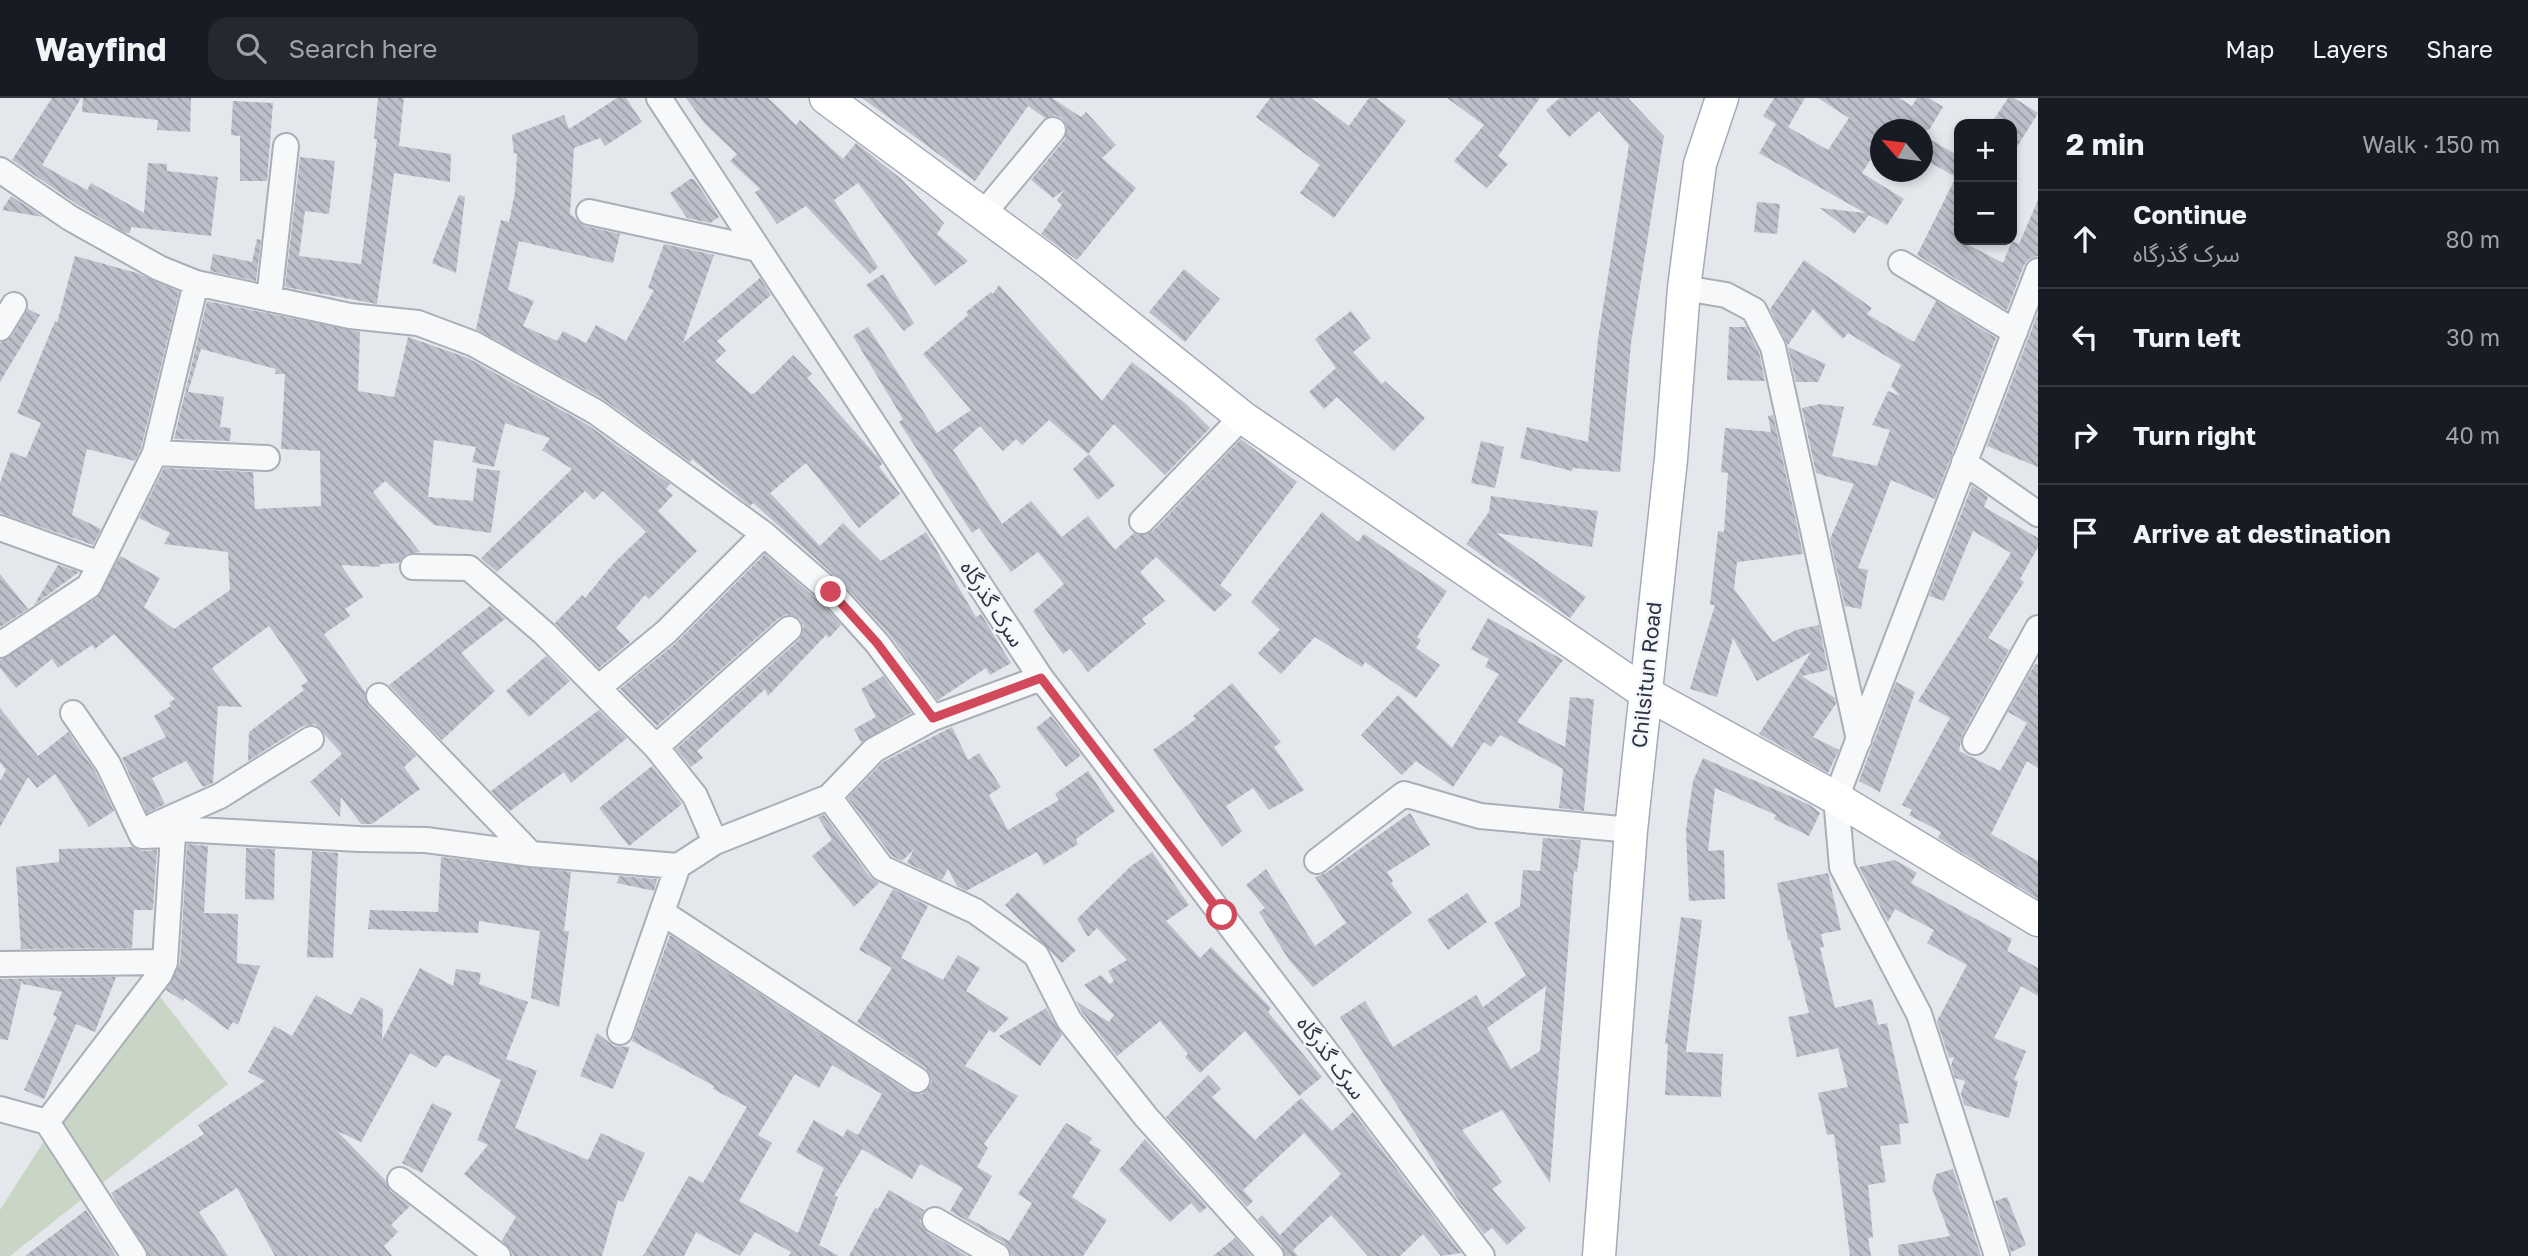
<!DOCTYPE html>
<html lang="en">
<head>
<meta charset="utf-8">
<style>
  body { margin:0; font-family:"Golos Text","Noto Sans Arabic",sans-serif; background:#242831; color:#f1f3f6 }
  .controls { position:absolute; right:21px; top:21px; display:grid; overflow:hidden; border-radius:14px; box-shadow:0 4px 10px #0003 }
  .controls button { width:63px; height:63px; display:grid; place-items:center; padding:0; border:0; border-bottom:2px solid #363941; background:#171b24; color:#f1f3f6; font:35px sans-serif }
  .compass { position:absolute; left:1870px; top:21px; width:63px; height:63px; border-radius:50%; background:#171b24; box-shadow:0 4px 10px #0003; rotate:298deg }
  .stop { position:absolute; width:21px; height:21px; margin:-16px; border:5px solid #d1495b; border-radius:50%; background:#fff }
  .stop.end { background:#d1495b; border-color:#fff; box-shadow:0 2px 7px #0008 }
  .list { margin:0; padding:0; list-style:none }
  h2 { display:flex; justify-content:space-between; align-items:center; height:91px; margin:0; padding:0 28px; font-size:30px }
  h2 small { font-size:23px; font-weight:400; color:#9ea1a6 }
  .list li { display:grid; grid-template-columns:46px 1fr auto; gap:21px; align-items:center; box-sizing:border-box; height:98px; padding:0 28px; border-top:2px solid #363941 }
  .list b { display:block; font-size:26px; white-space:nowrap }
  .list p { margin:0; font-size:23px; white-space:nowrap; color:#9ea1a6 }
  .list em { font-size:23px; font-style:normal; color:#9ea1a6 }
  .icon { flex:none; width:38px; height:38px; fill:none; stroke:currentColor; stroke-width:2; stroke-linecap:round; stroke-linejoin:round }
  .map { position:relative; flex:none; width:2038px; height:1158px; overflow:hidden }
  header { display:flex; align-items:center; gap:42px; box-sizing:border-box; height:98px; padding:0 35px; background:#171b24; border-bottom:2px solid #363941 }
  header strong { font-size:33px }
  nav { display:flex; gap:38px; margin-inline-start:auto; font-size:24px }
  .search { width:490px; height:63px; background:#242831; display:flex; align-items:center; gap:18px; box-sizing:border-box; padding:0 24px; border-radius:21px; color:#9ea1a6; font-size:26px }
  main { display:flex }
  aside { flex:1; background:#171b24 }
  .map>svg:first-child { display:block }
  .green { fill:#c9d6c5 }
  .building { fill:url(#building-back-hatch); fill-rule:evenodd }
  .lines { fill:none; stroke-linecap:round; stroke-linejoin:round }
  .minor-casing { stroke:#a9aeb7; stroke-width:28 }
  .major-casing { stroke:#a3abb8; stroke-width:35 }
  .minor { stroke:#f7f8fa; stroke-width:24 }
  .major { stroke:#fff; stroke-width:32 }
  .route { stroke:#d1495b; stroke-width:9 }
  .labels { text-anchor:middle; stroke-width:5; stroke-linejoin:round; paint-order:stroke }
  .street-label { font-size:21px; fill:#2b3445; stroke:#f4f6f9 }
</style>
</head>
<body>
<header>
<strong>Wayfind</strong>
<div class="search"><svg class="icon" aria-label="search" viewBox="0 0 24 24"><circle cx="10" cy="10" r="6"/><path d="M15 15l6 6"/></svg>Search here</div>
<nav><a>Map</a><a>Layers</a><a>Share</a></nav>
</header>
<main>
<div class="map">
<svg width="2038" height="1158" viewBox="0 0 2038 1158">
  <defs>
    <pattern id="building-back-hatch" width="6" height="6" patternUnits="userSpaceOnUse" patternTransform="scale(1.75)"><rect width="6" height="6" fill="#bbc0ca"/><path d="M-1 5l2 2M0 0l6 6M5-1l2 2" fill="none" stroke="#989da6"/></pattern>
  </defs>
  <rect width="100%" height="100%" fill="#e4e7ec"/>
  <path class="green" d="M154,891L228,986L10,1158H0V1112L58,1021Z"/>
  <path class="building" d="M52,0H81L42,67L87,92L91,85L144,115L148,65L167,66V73L218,79L211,138L131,129L130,135H126L78,107L12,62Z
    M83,0H191L190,34L157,32L158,22L82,14Z
    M378,0H404L399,48L451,56L450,84L394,75L377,206L285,189L300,59L335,63L329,116L305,113L299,158L361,166L377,41H374Z
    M617,0H626L642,24L605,48L600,40L574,50L570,116L585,128L620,136L613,165L519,143L508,192L534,203L523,228L557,243L563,233L586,245L596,227L626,243L654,192L648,190L664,146L714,157L683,245L760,180L771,197L717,243L726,253L715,263L751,296L755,295L793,257L812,276L807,280L881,363L882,366L879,369L900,396L859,430L806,365L770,395L820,448L843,425L881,463L926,434L976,519L981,516L1011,565L990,577L986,570L938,602L889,536L842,484L753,405L750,408L692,361L690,364L603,301L476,231L501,122L509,124L515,94L517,55L514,56L512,37L564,17L569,31Z
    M686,0H768L796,27L800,22L843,61L856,45L900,80L944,125L937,136L968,163L935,188L858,85L834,102L878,169L870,176L806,108L777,126L755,94L760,91L730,63L737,56L705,26Z
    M862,0H1052L1081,19L1086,14L1116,47L1102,60L1136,90L1077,162L1041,136L1062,107L1057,102L1064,92L1053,100L1031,82L1065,41L1067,28L1062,20L1055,17L1045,20L1028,8L975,83Z
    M1270,0H1311L1349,28L1369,0H1376L1406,23L1334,120L1300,95L1320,67L1256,19Z
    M1447,0H1540L1498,58L1508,66L1487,90L1454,63L1484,27Z
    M1560,0H1628L1664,38L1631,245L1620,374L1573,370L1572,373L1520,360L1527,329L1588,344L1598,241L1629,47L1599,13L1569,39L1546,12Z
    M1774,0H1805L1788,29L1828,52L1849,20L1818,0H1899L1912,8L1917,0H1929L1943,9L1929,32H1880V46L1862,75L1904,101L1887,127L1869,117L1854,136L1820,110L1865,115L1759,55L1776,26L1763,18Z
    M2008,0H2014L2038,15L2012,57V26H1991Z
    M233,3L273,5L267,83H240V38L231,37Z
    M1922,37L1959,58V142L2003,165L2012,143L2019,146L2038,102V158L2029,161L2024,167L2007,212L1917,157L1956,79L1922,60Z
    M690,81H694L719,119L710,125L687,120L670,95Z
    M459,97L465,99L456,175L432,165Z
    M11,98L43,119L2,112Z
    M1757,104L1780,106L1777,136L1754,134Z
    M257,141L261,142L256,183L210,173L213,156L252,164Z
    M75,158L137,175L179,194L141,350L135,363L87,351L72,417L101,431L93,447L0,415V385L11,354L26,360L41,325L17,315L55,223L57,225Z
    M1804,162L1872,210L1867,216L1914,244L1936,203L1996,240L1935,401L1891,382L1858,470L1868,472L1861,511L1845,508L1830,441L1854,386L1816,375L1802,310L1820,306L1844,309L1832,358L1877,368L1890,332L1872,327L1888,293L1900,298L1891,288L1901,267L1848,235L1843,241L1813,211L1788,247L1770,211Z
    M1184,171L1220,201L1185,244L1149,214Z
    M883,176L914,225L904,233L866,187Z
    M999,187L1102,303L1132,264L1186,306L1210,330L1165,377L1114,326L1088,356L1049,322L1022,347L1016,341L1003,353L980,328L953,352L1002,426L1031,403L1062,439L1088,418L1115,452L1134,435L1145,437L1153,433L1241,341L1297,384L1220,487L1232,497L1214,514L1156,459L1140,474L1165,503L1142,521L1146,526L1088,574L1070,551L1063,556L1033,513L1064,486L1038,454L1011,474L979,430L972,435L899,324L903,321L853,238L868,229L937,335L971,312L923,256L968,217L966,214L991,194L993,196Z
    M207,203L360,234L358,293L394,299L408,239L468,260L588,327L670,386L666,391L673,397L658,413L697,453L649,501L645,497L616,530L630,544L599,570L555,525L582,497L585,500L613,466L646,434L603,393L594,402L585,393L497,474L481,460L572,371L542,352L550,340L505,325L494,369L472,364L476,349L434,342L428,399L473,403L477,370L500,373L491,435L434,427L385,383L373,394L420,454L406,456L399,465L380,466V469L341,467L363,499L345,511L350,518L324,536L365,594L368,608L416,658L404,669L420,691L372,726H361L341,699L340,719L310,684L342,656L315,626L303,628L248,663L249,634L304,592L301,588L308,583L269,528L212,570L242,609L218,608L213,685L203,689L186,663L152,680L165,706L147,715L122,660L166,639L154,618L171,608L169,605L175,601L114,536L95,551L92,547L58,570L52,561L16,590L0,570V562L97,500L120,458L160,480L144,509L174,531L230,492L228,454L164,446L170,435L139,420L164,370L253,374L255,411L321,408L320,353L281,351L285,276H275L276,271L201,251L188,294L224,299L220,329L231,330L230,343L174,341Z
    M28,211L40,217L0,284V245L12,238Z
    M1351,213L1371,240L1353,254L1382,286L1385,283L1425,320L1394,353L1337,299L1324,311L1309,294L1336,270L1315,241Z
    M2038,215V369L1987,348Z
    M1729,229H1746L1759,254L1765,283L1727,282Z
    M1788,249L1826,266L1818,284H1796Z
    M1773,317L1803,456L1737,464L1734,491L1773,544L1796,532L1819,527L1828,572L1802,578L1835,600L1836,606L1813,639L1839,652L1828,675L1759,636L1811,554L1757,583L1733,540L1717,599L1690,591L1715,507H1710L1718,433L1724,434L1728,375L1721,374L1725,330L1771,334L1768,318Z
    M1481,343L1504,349L1495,390L1471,385Z
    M1089,356L1115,387L1098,402L1073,371Z
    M1972,388L1988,399L1984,409L2038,440V449L2020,481L2024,484L1988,540L2009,552L1962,637L1959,653L2000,673L2027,625L2008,614L2035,566L2038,567V670L2027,663L1991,736L2038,763V801L1938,740L1941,734L1909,717L1912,712L1902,707L1950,620L1918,603L2011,455L1973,433L1944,503L1929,498Z
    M1491,398L1598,413L1592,449L1496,435L1586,499L1570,520L1466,446L1489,414Z
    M1322,414L1358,444L1364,436L1447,493L1417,539L1421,542L1416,550L1440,567L1416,600L1365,564L1362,569L1315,539L1281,576L1258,555L1280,532L1251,504Z
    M765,456L821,505L841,527L829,540L826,537L768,598L765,591L697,653L703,660L691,669L676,651L799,542L804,529L800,521L787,516L779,520L657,628L620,591L676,545Z
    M58,467L79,474L34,507Z
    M0,476L28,511L0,529Z
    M490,508L505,521L461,555L495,593L442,642L389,587Z
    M1488,520L1563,562L1517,624L1565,649L1570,599L1594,601L1584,713L1559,710L1563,671L1500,637L1491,649L1484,644L1453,689L1416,663L1402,677L1361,637L1398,597L1452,650L1499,576L1485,569L1489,561L1471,551Z
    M546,558L570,583L529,619L506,593Z
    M883,578L911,615L861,644L854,631L876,619L861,591Z
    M1896,584L1915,594L1880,694L1859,683Z
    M1232,585L1281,644L1274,649L1304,692L1269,712L1253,690L1226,708L1242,733L1222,749L1153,652L1196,621L1193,618Z
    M0,610L38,658L68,634L95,673L114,713L89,729L55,676L37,690L28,679L0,729V683L6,672L0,664Z
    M599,612L627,640L571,685L564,674L510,713L491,693Z
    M1051,618L1081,657L1066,669L1036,630Z
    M952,629L968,662L979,655L1001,689L989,697L1008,732L1059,702L1055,696L1088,673L1115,713L1076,741L1078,746L1044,767L1037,754L966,793L957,788L948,771L942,782L907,765L914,751L902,763L892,758L848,700L883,664Z
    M1703,660L1810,707L1820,715L1809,738L1774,721L1776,717L1715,690L1708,753L1724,752L1725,801L1689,803L1686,732L1693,683Z
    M652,668L682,706L629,748L599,710Z
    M1410,715L1430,747L1387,774L1393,783L1391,785L1412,815L1313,889L1289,862L1259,814L1265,810L1246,787L1266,771L1315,848L1346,825L1315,779L1326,775Z
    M824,717L870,779L879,785L854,809L812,758L832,742L818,719Z
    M1543,740L1581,742L1577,774L1574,773L1550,1085L1502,1012L1462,1032L1502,1084L1492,1091L1526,1130L1507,1147L1492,1130L1484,1136L1459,1103L1340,919L1365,903L1393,949L1476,897L1483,909L1526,877L1494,825L1520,808L1523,772L1540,773ZM1546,888L1540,953L1511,971L1487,930Z
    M187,746L208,748L204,815L238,816L237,865L260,868L238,927L233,924L228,932L185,900L183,903L166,892L180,865Z
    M132,749L142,753L157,752L153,812H134L132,850L21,851L16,769L59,764V751Z
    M246,750L275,751L274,802L245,801Z
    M312,753L338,755L333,860L307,859Z
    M1152,754L1189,807L1166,823L1200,860L1211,849L1271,910L1268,914L1322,979L1299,998L1245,933L1200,975L1185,959L1188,956L1160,923L1117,958L1082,914L1076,903L1109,924L1114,917L1084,887L1101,877L1110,886L1114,883L1108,873L1127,862L1097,830L1088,839L1077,821L1131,768Z
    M441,759L571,774L564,833H569L559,909L531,900L540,833L479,823L478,835L368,831L370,812L438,814Z
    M1895,762L1917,775L1911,785L2012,841L2007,853L2038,870V898L2021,888L1994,940L2026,953L2014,982L2018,983L2009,1020L1964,1007L1961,996L1965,983L1955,980L1951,968L1954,959L1949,960L1937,923L1967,867L1927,845L1934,832L1895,811L1888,824L1859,769Z
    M1828,775L1841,832L1821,836L1824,849L1820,850L1835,910L1872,901L1878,927L1887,925L1909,1025L1899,1026L1901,1046L1880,1048L1886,1084L1868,1087L1873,1139L1868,1140L1871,1158H1850L1834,1036L1827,1037L1818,995L1848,989L1838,950L1797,959L1788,919L1809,915L1790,842H1788L1777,785Z
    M619,778L657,781L654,793L617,785Z
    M893,791L928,808L901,860L943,882L958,857L980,870L966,893L1009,920L994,935L989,932L965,968L1018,998L984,1046L988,1050L977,1069L992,1078L968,1120L1009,1143L1032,1105L1018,1096L1066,1025L1092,1040L1089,1045L1101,1052L1072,1099L1107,1122L1083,1158H1012L1004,1145L950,1113L963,1090L920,1066L912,1081L862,1051L834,1098L838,1099L819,1147L839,1158H789L791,1154L755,1134L740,1158L696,1134L684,1158H643L689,1078L703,1085L747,1009L713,991L714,988L632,943L670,837L909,994L923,996L932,984L926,970L857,924L892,870L859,852ZM832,967L882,996L858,1037L847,1031L843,1039L814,1022L796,1054L824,1070L798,1135L739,1103L772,1045L758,1037L795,976L819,990Z
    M1018,794L1076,852L1062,865L1005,807Z
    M1467,795L1487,824L1448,852L1427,822Z
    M1681,819L1702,822L1686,954L1723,956L1721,999L1665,997L1668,946H1665Z
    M420,870L453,888L456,871L481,875L479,886L528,904L506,961L537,973L515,1030L588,1062L601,1035L645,1055L623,1104L618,1102L602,1158H513L511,1152L502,1142L516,1119L464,1076L488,1047L477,1042L501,982L448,957L444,958L436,970L410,955L361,1044L337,1033L385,1082L390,1093L410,1108L391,1127L398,1134L384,1148L392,1158H275L237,1090L199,1114L228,1158H149L111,1095L204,1036L198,1027L265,983L248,974L274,928L292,938L316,897L351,917L361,899L383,911L382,942Z
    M116,879L95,934L76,926L44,1001L24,992L57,919L53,917L62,894L23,886L22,882L8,942L0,941V881Z
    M1046,910L1062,937L1040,968L999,938Z
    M597,935L614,948L630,949L613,991L580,978Z
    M1208,977L1221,991L1212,999L1255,1042L1301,1000L1332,1033L1353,1014L1461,1155L1441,1158L1423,1136L1400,1158H1368L1331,1117L1293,1152L1298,1158H1285L1282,1148L1258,1121L1262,1117L1280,1137L1341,1076L1304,1035L1243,1092L1253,1103L1247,1109L1166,1019Z
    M432,1005L452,1015L422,1075L402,1065Z
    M1145,1041L1207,1109L1200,1115L1191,1105L1170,1124L1119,1072Z
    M1953,1071L1981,1158H1899L1898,1147L1950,1138L1932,1090L1936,1076Z
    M889,1092L924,1112L920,1123L927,1134L967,1158H849L875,1110L878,1111Z
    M2007,1099L2026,1147L2011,1154L1995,1103Z
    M86,1112L116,1158H25Z
    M1235,1140L1251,1158H1213Z"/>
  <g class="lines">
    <defs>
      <path id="minor" d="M659,0L1041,580L1482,1158
        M0,72L70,120L159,170L196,185L350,218L418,225L474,246L596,314L764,436L831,494L877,545L933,620
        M589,114L758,151
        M983,116L1053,32
        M1901,165L2015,234
        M1684,190L1726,197L1754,212L1773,249L1859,642
        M269,201L286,48
        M0,230L14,207
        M155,355L267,360
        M1964,364L2038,416
        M1142,423L1242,319
        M0,430L100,466
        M413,469L469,470L545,536L656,649L695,698L715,744
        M0,547L89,488L155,355L196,185
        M598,590L666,534L764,436
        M379,598L531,756
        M73,615L108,666L142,738L173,737L179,731L359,741L426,742L531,756L678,768L715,744L829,699L874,652L933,620L1041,580
        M1975,644L2038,530
        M656,649L789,531
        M829,699L882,770L975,813L1036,857L1069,922L1146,1019L1271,1158
        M155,727L220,698L311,641
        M1317,763L1404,696L1480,718L1631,732
        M663,815L917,982
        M0,866L165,864
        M620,934L678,768
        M0,1011L47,1024L134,1158
        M47,1024L160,876L165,864L173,737
        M400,1082L498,1158
        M935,1122L997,1158
        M1997,1158L1919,916L1842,769L1836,700L2038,173"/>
      <path id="major" d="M826,0L1051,166L1242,319L1644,594L1836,700L2038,822
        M1599,1158L1631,732L1671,361L1684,190L1700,66L1722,0"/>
    </defs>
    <use href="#minor" class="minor-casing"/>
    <use href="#major" class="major-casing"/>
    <use href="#minor" class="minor"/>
    <use href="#major" class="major"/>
  </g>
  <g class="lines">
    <path class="route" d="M831,494L877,545L933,620L1041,580L1222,817"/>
  </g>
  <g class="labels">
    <g class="street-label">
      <text transform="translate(992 506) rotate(57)" y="7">سرک گذرگاه</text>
      <text transform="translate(1647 577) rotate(-84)" y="7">Chilsitun Road</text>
      <text transform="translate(1331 960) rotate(53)" y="7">سرک گذرگاه</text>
    </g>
  </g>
</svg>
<div class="controls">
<button>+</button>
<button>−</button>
</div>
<svg class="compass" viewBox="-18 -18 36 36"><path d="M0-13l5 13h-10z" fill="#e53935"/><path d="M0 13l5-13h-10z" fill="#9ea1a6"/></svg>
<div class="stop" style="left:1222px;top:817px"></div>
<div class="stop end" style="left:831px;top:494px"></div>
</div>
<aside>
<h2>2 min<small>Walk · 150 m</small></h2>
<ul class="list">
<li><svg class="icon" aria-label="ahead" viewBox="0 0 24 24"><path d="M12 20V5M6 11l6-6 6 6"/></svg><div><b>Continue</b><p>سرک گذرگاه</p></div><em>80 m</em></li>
<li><svg class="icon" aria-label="left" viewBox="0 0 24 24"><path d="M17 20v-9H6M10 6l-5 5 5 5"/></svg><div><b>Turn left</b></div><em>30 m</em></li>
<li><svg class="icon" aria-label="right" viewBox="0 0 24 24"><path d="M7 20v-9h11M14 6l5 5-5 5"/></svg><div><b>Turn right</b></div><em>40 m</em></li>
<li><svg class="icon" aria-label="arrive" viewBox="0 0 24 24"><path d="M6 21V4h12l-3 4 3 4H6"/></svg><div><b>Arrive at destination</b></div></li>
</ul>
</aside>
</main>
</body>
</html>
